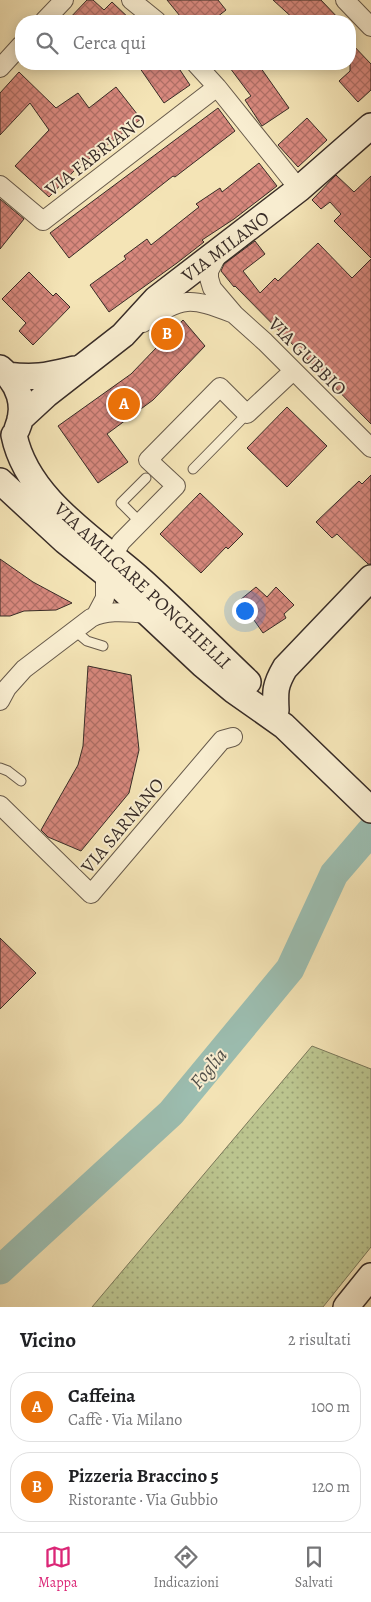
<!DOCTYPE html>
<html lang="it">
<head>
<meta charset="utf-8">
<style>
  body { margin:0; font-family:Alegreya,serif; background:#f2f2f2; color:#202124 }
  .you { position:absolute; left:244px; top:610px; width:18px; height:18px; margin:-12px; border:4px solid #fff; border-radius:50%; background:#1a73e8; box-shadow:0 0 0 8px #1a73e833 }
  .badge { display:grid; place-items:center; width:32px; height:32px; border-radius:50%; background:#db2777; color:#fff; font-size:16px; font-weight:700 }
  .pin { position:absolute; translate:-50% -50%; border:2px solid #fff; box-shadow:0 1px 5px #0006 }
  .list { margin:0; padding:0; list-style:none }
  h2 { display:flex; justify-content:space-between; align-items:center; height:65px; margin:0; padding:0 20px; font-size:21px }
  h2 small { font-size:16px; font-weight:400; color:#757577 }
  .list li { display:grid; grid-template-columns:32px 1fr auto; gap:15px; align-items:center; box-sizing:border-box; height:70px; margin:0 10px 10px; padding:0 10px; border:1px solid #e0e0e0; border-radius:20px }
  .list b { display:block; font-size:19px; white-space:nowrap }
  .list p { margin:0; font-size:16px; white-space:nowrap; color:#757577 }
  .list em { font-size:16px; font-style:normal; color:#757577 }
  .icon { flex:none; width:28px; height:28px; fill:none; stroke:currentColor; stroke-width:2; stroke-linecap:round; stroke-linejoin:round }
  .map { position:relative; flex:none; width:371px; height:1307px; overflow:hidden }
  .search { position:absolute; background:#fff; box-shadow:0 2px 12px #0003; left:15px; right:15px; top:15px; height:55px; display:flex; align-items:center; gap:12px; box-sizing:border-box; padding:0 18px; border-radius:20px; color:#757577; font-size:19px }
  .sheet { height:225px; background:#fff }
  nav { display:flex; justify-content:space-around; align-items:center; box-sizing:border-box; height:70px; border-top:1px solid #e0e0e0; background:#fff; font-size:14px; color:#757577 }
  nav a { display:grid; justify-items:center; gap:2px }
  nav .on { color:#db2777 }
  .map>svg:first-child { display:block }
  .grass { fill:url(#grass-dots); stroke:#7a785a }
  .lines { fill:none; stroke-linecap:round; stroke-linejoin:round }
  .river { stroke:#9cbeb1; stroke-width:29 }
  .building { fill:url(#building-cross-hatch); stroke:#382c27 }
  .lane-casing { stroke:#675a4b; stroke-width:11 }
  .street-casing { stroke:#675a4b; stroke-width:20 }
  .secondary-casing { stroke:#382c27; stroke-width:28 }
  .lane { stroke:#f8edd0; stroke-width:9 }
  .street { stroke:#f8edd0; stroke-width:18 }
  .secondary { stroke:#f8edd0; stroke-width:25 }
  .labels { text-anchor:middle; stroke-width:4; stroke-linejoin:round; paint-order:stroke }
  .street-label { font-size:19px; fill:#382c27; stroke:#f8edd0 }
  .water-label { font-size:20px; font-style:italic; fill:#51504a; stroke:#f8edd0 }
</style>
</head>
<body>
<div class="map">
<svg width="371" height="1307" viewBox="0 0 371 1307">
  <defs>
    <pattern id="grass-dots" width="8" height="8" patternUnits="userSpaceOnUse" patternTransform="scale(1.25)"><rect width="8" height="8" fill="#bbc48e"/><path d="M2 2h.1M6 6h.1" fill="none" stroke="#999f74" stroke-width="1.8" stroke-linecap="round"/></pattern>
    <pattern id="building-cross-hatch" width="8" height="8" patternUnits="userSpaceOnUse" patternTransform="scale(1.25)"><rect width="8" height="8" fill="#d7887d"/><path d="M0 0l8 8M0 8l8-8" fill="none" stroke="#af6f66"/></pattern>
  </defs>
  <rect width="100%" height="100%" fill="#f4e4b6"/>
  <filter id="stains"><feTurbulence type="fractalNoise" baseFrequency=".004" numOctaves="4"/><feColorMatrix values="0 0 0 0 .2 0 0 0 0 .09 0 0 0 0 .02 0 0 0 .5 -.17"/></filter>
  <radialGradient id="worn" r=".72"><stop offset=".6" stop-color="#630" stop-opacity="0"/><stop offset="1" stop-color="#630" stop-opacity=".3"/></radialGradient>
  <path class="grass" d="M312,1046L371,1069V1247L323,1307H92Z"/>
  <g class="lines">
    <path class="river" d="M0,1270L171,1113L290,969L334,874L371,831"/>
  </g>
  <path class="building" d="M87,0H93L104,10L112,2L132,21H67Z
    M167,0H218L226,10L212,21H184Z
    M273,0H321L341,21H296Z
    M350,42L371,64V90L358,102L339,81L350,71Z
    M137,64H176L190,85L164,103Z
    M227,64H258L289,108L262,126L245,100L251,96Z
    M19,72L56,108L78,93L89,108L116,87L141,119L76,169L49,197L15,166L49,130L30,103L0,135V93Z
    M218,108L235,131L175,177L173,176L69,258L50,233Z
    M307,118L327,140L298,167L278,145Z
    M259,163L277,186L234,219L202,240L204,242L177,263L109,312L90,285L126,259L124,256L147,239L151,245L199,207L196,204L220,188L222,192Z
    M336,175L354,192L371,176V258L334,221L341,214L330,202L321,209L312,200Z
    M0,199L24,219L0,249Z
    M255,241L265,254L243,271L260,293L275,278L278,281L318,243L352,278L371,259V424L235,286L234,287L221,271L224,264Z
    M29,272L53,296L56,293L70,307L33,345L19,331L26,323L2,299Z
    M183,320L205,346L153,400L107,434L128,462L98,483L58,426L131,374Z
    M287,407L327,446L287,487L247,448Z
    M371,475V564H368L337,534L332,538L316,522L359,481L362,484Z
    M200,493L243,534L228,549L226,547L201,573L160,534Z
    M0,559L33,582L72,603L56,610L24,611L10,616H0Z
    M256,587L267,597L276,587L294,605L284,614L286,618L263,633L240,600Z
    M88,666L131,675L139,750L129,793L81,851L48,837L41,830L78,765L83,746Z
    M0,938L36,973L0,1009Z"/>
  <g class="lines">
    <defs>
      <path id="lane" d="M193,469L247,414
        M140,522L121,503L146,478
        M74,630L87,641L103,646
        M0,768L8,771L21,781"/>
      <path id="street" d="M131,0L157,21
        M345,0L371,27
        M44,21L64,0
        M196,64L217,87L299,189
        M0,68L21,45
        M0,185L43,221L217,87
        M218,254L209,271V278L212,288L235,315L265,342L371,448
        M143,323C184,296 189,297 234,314
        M113,556L121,542L176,486L148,460L220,387L247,414L293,371
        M96,615L105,598V573
        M0,701L7,688L24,669L91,618C108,609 131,613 149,614
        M0,805L91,894L222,740L233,737"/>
      <path id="secondary" d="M0,368C19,383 27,406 17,429
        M8,375C36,379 49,375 75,369
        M20,419L46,395L123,335L156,299L299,189L371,126
        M14,435C27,499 95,539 140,579C177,612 212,648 248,682
        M0,481L65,541L105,573L203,665L233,690L284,726L371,810
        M276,710C275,691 275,685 285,668L371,578
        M346,1307L371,1276"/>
    </defs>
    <use href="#lane" class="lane-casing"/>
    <use href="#street" class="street-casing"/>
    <use href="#secondary" class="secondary-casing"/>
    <use href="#lane" class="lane"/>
    <use href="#street" class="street"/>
    <use href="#secondary" class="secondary"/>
  </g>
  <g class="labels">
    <g class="street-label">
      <text transform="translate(95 154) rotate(-38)" y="7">VIA FABRIANO</text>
      <text transform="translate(225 246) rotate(-37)" y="7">VIA MILANO</text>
      <text transform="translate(308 356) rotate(45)" y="7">VIA GUBBIO</text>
      <text transform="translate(143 585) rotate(43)" y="7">VIA AMILCARE PONCHIELLI</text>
      <text transform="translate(122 825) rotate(-50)" y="7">VIA SARNANO</text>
    </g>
    <g class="water-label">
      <text transform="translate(208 1068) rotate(-50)" y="7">Foglia</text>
    </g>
  </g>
  <rect width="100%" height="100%" filter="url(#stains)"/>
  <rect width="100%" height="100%" fill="url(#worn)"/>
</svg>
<div class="you"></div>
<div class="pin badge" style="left:124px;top:404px;background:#e8710a">A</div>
<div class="pin badge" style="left:167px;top:334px;background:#e8710a">B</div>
<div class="search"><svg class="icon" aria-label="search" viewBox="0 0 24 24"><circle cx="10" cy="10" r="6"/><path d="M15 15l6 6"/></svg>Cerca qui</div>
</div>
<section class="sheet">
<h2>Vicino<small>2 risultati</small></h2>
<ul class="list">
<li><span class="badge" style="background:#e8710a">A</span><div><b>Caffeina</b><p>Caffè · Via Milano</p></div><em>100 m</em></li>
<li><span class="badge" style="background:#e8710a">B</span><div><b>Pizzeria Braccino 5</b><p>Ristorante · Via Gubbio</p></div><em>120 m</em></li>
</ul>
</section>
<nav>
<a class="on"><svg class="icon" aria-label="map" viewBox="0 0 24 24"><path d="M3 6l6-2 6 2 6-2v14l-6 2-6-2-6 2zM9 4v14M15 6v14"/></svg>Mappa</a>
<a><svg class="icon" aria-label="directions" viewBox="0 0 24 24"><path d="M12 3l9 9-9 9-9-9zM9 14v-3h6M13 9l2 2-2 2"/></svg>Indicazioni</a>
<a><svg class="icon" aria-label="saved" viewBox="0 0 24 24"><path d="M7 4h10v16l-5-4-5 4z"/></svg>Salvati</a>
</nav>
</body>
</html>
